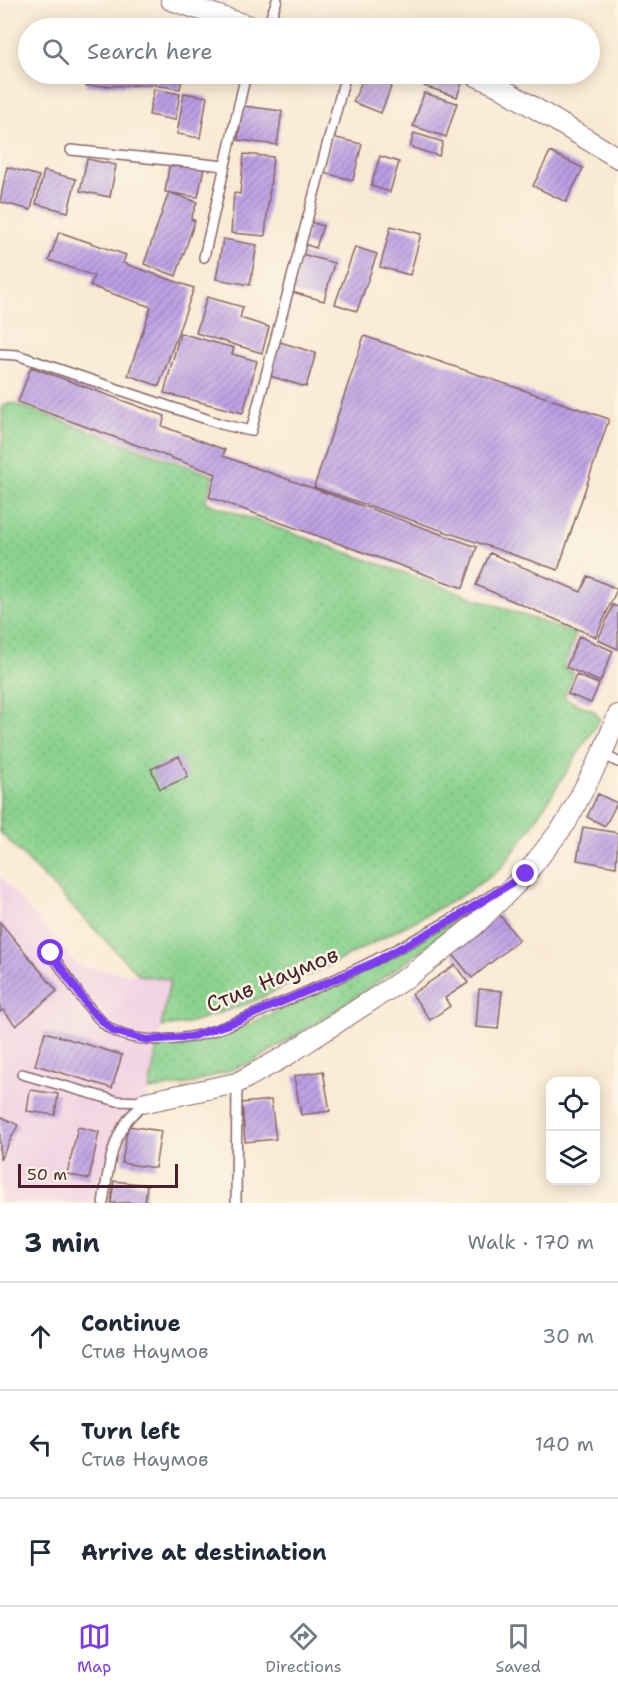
<!DOCTYPE html>
<html lang="en">
<head>
<meta charset="utf-8">
<style>
  body { margin:0; font-family:"Shantell Sans",sans-serif; background:#f6f6f7; color:#1f2937 }
  .controls { position:absolute; right:18px; bottom:18px; display:grid; overflow:hidden; border-radius:12px; box-shadow:0 3px 15px #0003 }
  .controls button { width:54px; height:54px; display:grid; place-items:center; padding:0; border:0; border-bottom:2px solid #e0e1e3; background:#fff; color:#1f2937; font:30px sans-serif }
  .scale { position:absolute; left:18px; bottom:15px; width:160px; box-sizing:border-box; padding-left:6px; border:3px solid #4a1f2b; border-top:0; font-size:16px; line-height:21px; white-space:nowrap; color:#4a1f2b; -webkit-text-stroke:4px #fcf5e5; paint-order:stroke }
  .stop { position:absolute; width:18px; height:18px; margin:-14px; border:4px solid #7c3aed; border-radius:50%; background:#fff }
  .stop.end { background:#7c3aed; border-color:#fff; box-shadow:0 2px 6px #0008 }
  .list { margin:0; padding:0; list-style:none }
  h2 { display:flex; justify-content:space-between; align-items:center; height:78px; margin:0; padding:0 24px; font-size:26px }
  h2 small { font-size:20px; font-weight:400; color:#747a83 }
  .list li { display:grid; grid-template-columns:39px 1fr auto; gap:18px; align-items:center; box-sizing:border-box; height:108px; padding:0 24px; border-top:2px solid #e0e1e3 }
  .list b { display:block; font-size:22px; white-space:nowrap }
  .list p { margin:0; font-size:20px; white-space:nowrap; color:#747a83 }
  .list em { font-size:20px; font-style:normal; color:#747a83 }
  .icon { flex:none; width:33px; height:33px; fill:none; stroke:currentColor; stroke-width:2; stroke-linecap:round; stroke-linejoin:round }
  .map { position:relative; flex:none; width:618px; height:1203px; overflow:hidden }
  .search { position:absolute; background:#fff; box-shadow:0 3px 15px #0003; left:18px; right:18px; top:18px; height:66px; display:flex; align-items:center; gap:15px; box-sizing:border-box; padding:0 21px; border-radius:33px; color:#747a83; font-size:22px }
  .sheet { height:402px; background:#fff }
  nav { display:flex; justify-content:space-around; align-items:center; box-sizing:border-box; height:84px; border-top:2px solid #e0e1e3; background:#fff; font-size:16px; color:#747a83 }
  nav a { display:grid; justify-items:center; gap:3px }
  nav .on { color:#7c3aed }
  .map>svg:first-child { display:block }
  .built { fill:#f1d0e3 }
  .grass { fill:url(#grass-dots); stroke:#6a785c; stroke-width:1.5 }
  .building { fill:url(#building-hatch) }
  .lines { fill:none; stroke-linecap:round; stroke-linejoin:round }
  .lane-casing { stroke:#876666; stroke-width:12 }
  .street-casing { stroke:#876666; stroke-width:22 }
  .lane { stroke:#fff; stroke-width:9 }
  .street { stroke:#fff; stroke-width:20 }
  .route { stroke:#7c3aed; stroke-width:8 }
  .labels { text-anchor:middle; stroke-width:5; stroke-linejoin:round; paint-order:stroke }
  .street-label { font-size:22px; fill:#4a1f2b; stroke:#fcf5e5 }
</style>
</head>
<body>
<div class="map">
<svg width="618" height="1203" viewBox="0 0 618 1203">
  <defs>
    <pattern id="grass-dots" width="8" height="8" patternUnits="userSpaceOnUse" patternTransform="scale(1.5)"><rect width="8" height="8" fill="#8ad28e"/><path d="M2 2h.1M6 6h.1" fill="none" stroke="#79b47b" stroke-width="1.8" stroke-linecap="round"/></pattern>
    <pattern id="building-hatch" width="6" height="6" patternUnits="userSpaceOnUse" patternTransform="scale(1.5)"><rect width="6" height="6" fill="#ba9ee4"/><path d="M-1 1l2-2M0 6l6-6M5 7l2-2" fill="none" stroke="#9980b9"/></pattern>
  </defs>
  <rect width="100%" height="100%" fill="#fcf5e5"/>
  <filter id="ink" filterUnits="userSpaceOnUse"><feTurbulence type="fractalNoise" baseFrequency=".0167" numOctaves="2"/><feDisplacementMap in="SourceGraphic" scale="12" xChannelSelector="R" yChannelSelector="G"/><feConvolveMatrix kernelMatrix="1 2 1 2 8 2 1 2 1" color-interpolation-filters="sRGB"/></filter>
  <filter id="wash" filterUnits="userSpaceOnUse"><feTurbulence type="fractalNoise" baseFrequency=".008" numOctaves="4" result="noise"/><feDisplacementMap in="SourceGraphic" scale="24" xChannelSelector="R" yChannelSelector="G"/><feGaussianBlur stdDeviation="1.35" result="paint"/><feColorMatrix in="noise" values="0 0 0 0 0 0 0 0 0 0 0 0 0 0 0 0 0 1.4 0 .05"/><feComposite in="paint" operator="in"/></filter>
  <g filter="url(#wash)">
    <rect width="100%" height="100%" fill="#f9ead4"/>
    <path class="built" d="M0,876L78,966L170,980L146,1102L129,1118L89,1203H0Z"/>
    <path class="grass" d="M13,403L214,476L205,502L576,634L563,668L574,673L564,698L594,711L600,719L532,826L500,870L456,899L352,954L250,1003L185,1024L161,1027L170,980L139,975L0,832V466L3,437L2,406Z
      M473,910L409,960L335,1011L253,1062L194,1083L149,1090L157,1046H182L232,1032L312,994Z"/>
    <g id="blocks">
      <path class="building" d="M86,74H151V85L86,86Z
        M156,74H183L180,89L154,85Z
        M199,74H226L225,79Z
        M365,74H379L394,79L381,113L353,102Z
        M428,74L465,75L457,97L424,86Z
        M154,89L180,94L175,120L149,115Z
        M184,93L207,97L200,138L177,134Z
        M424,93L457,103L446,137L413,126Z
        M243,106L282,111L277,145L238,140Z
        M414,133L443,142L439,156L410,147Z
        M332,137L362,144L353,180L324,173Z
        M550,152L583,168L566,202L533,186Z
        M244,154L273,157L265,236L231,233L234,193L240,194Z
        M380,156L399,162L390,192L371,186Z
        M87,159L116,165L110,197L80,191Z
        M170,161L204,167L198,197L171,193L197,202L191,219L195,221L176,276L144,264L169,192H165Z
        M7,167L39,176L31,210L0,202Z
        M44,171L76,179L68,212L36,204Z
        M311,222L323,226L316,248L304,244Z
        M391,226L421,234L410,275L380,267Z
        M59,232L126,255L123,263L194,288L159,386L128,375L151,307L90,286L94,276L49,260Z
        M223,239L257,245L250,285L216,279Z
        M355,247L377,254L357,311L335,304Z
        M302,254L334,263L324,301L292,292Z
        M207,297L243,307L240,318L269,327L262,353L196,333Z
        M180,333L234,348L232,354L257,361L243,413L164,393Z
        M364,336L609,419L558,570L314,487Z
        M280,342L316,353L306,387L270,376Z
        M31,367L165,416L162,426L225,450L223,456L477,547L463,588L209,497L216,474L18,402Z
        M490,553L581,592L588,576L617,589L596,637L476,585Z
        M613,605L618,607V649L598,640Z
        M579,636L613,651L600,682L566,667Z
        M576,675L599,684L591,703L568,694Z
        M179,756L188,777L160,789L151,769Z
        M598,794L617,803L605,826L587,817Z
        M583,827L618,833L616,867L577,860Z
        M499,914L519,940L472,978L451,952Z
        M0,922L57,991L16,1026L3,1010L0,1012Z
        M455,965L468,983L445,998L450,1006L430,1020L412,994Z
        M479,989L502,991L498,1029L476,1027Z
        M45,1032L122,1055L112,1088L35,1065Z
        M323,1071L330,1111L301,1115L294,1076Z
        M30,1090L58,1094L55,1115L27,1111Z
        M271,1100L276,1139L245,1142L242,1103Z
        M0,1116L18,1125L0,1160Z
        M128,1126L161,1131L155,1168L122,1163Z
        M78,1127L99,1132L89,1179L67,1174Z
        M114,1181L147,1185L145,1203H111Z"/>
    </g>
  </g>
  <g filter="url(#ink)">
    <use href="#blocks" fill-opacity="0" stroke="#876666" stroke-width="1.5"/>
    <g class="lines">
      <defs>
        <path id="lane" d="M267,28L277,0
          M71,150L225,166
          M204,257L246,74
          M0,354L17,355L221,424L251,431L346,74
          M602,754L618,762
          M51,953C65,973 93,1020 114,1031C135,1042 168,1041 190,1037C219,1031 248,1017 276,1005C353,973 427,936 498,891
          M22,1074L117,1101L146,1102
          M103,1203C108,1174 110,1142 129,1118C134,1112 141,1107 146,1102
          M236,1203L237,1083"/>
        <path id="street" d="M171,0L255,28
          M472,74L498,86L618,158
          M146,1102L237,1083L284,1057L412,974L475,925L526,874L566,823L602,754L618,715"/>
      </defs>
      <use href="#lane" class="lane-casing"/>
      <use href="#street" class="street-casing"/>
      <use href="#lane" class="lane"/>
      <use href="#street" class="street"/>
    </g>
  </g>
  <g class="lines" filter="url(#ink)">
    <path class="route" d="M51,953L90,1009L113,1031L147,1040L190,1037L237,1021L373,963L454,919L526,874"/>
  </g>
  <g class="labels">
    <g class="street-label">
      <text transform="translate(272 979) rotate(-22)" y="8">Стив Наумов</text>
    </g>
  </g>
</svg>
<div class="controls">
<button><svg class="icon" aria-label="locate" viewBox="0 0 24 24"><circle cx="12" cy="12" r="6"/><path d="M12 2v4M12 18v4M2 12h4M18 12h4"/></svg></button>
<button><svg class="icon" aria-label="layers" viewBox="0 0 24 24"><path d="M12 4l9 5-9 5-9-5zM3 14l9 5 9-5"/></svg></button>
</div>
<div class="scale">50 m</div>
<div class="stop" style="left:51px;top:953px"></div>
<div class="stop end" style="left:526px;top:874px"></div>
<div class="search"><svg class="icon" aria-label="search" viewBox="0 0 24 24"><circle cx="10" cy="10" r="6"/><path d="M15 15l6 6"/></svg>Search here</div>
</div>
<section class="sheet">
<h2>3 min<small>Walk · 170 m</small></h2>
<ul class="list">
<li><svg class="icon" aria-label="ahead" viewBox="0 0 24 24"><path d="M12 20V5M6 11l6-6 6 6"/></svg><div><b>Continue</b><p>Стив Наумов</p></div><em>30 m</em></li>
<li><svg class="icon" aria-label="left" viewBox="0 0 24 24"><path d="M17 20v-9H6M10 6l-5 5 5 5"/></svg><div><b>Turn left</b><p>Стив Наумов</p></div><em>140 m</em></li>
<li><svg class="icon" aria-label="arrive" viewBox="0 0 24 24"><path d="M6 21V4h12l-3 4 3 4H6"/></svg><div><b>Arrive at destination</b></div></li>
</ul>
</section>
<nav>
<a class="on"><svg class="icon" aria-label="map" viewBox="0 0 24 24"><path d="M3 6l6-2 6 2 6-2v14l-6 2-6-2-6 2zM9 4v14M15 6v14"/></svg>Map</a>
<a><svg class="icon" aria-label="directions" viewBox="0 0 24 24"><path d="M12 3l9 9-9 9-9-9zM9 14v-3h6M13 9l2 2-2 2"/></svg>Directions</a>
<a><svg class="icon" aria-label="saved" viewBox="0 0 24 24"><path d="M7 4h10v16l-5-4-5 4z"/></svg>Saved</a>
</nav>
</body>
</html>
